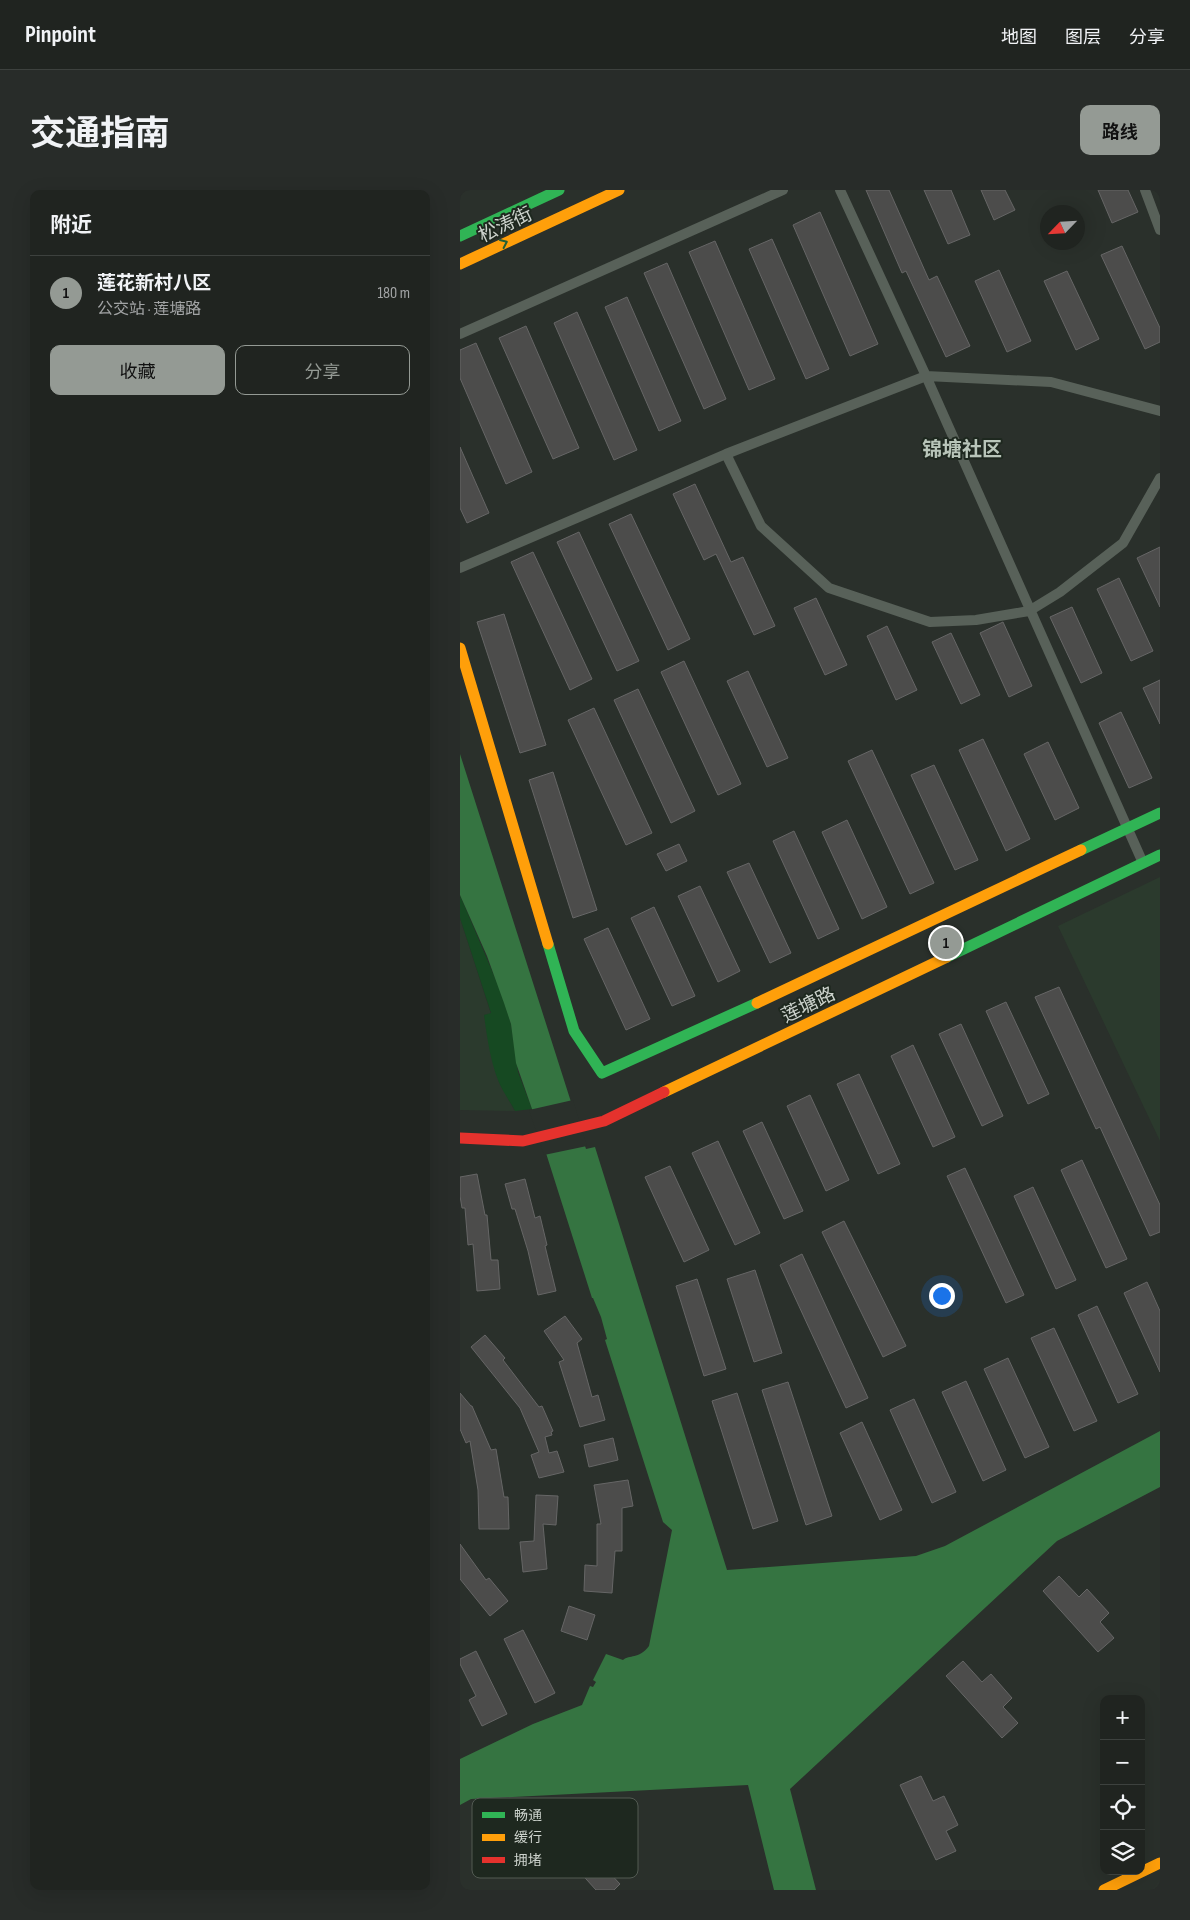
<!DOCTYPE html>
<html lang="zh">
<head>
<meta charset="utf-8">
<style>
  body { margin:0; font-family:"Sofia Sans Condensed","Noto Sans SC",sans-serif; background:#282c29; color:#f1f3f6 }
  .controls { position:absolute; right:15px; bottom:15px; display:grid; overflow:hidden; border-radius:10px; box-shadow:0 5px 20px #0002 }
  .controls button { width:45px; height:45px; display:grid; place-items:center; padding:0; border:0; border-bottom:1px solid #3d413e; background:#202420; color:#f1f3f6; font:25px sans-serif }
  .compass { position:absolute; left:580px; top:15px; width:45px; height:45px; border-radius:50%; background:#202420; box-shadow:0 5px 20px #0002; rotate:245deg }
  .you { position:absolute; left:481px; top:1105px; width:18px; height:18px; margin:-12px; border:4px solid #fff; border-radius:50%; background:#1a73e8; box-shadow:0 0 0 8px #1a73e833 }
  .badge { display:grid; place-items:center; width:32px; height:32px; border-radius:50%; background:#949a94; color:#111; font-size:16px; font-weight:700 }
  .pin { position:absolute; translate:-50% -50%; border:2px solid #fff; box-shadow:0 1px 5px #0006 }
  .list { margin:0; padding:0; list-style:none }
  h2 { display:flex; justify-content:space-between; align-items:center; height:65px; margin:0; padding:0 20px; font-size:21px }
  h2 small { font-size:16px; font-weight:400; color:#a2a4a5 }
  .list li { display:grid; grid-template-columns:32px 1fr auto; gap:15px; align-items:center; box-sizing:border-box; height:75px; padding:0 20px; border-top:1px solid #3d413e }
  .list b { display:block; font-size:19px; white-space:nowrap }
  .list p { margin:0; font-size:16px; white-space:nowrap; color:#a2a4a5 }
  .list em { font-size:16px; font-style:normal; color:#a2a4a5 }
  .actions { display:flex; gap:10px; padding:15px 20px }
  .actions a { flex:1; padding:11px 0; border:1px solid #949a94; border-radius:10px; text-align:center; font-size:18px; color:#949a94 }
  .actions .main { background:#949a94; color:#111 }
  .icon { flex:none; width:28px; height:28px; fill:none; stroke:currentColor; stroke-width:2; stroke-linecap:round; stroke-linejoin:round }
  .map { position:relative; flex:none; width:700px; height:1700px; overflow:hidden; border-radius:10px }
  header { display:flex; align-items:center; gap:30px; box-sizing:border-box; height:70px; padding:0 25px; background:#202420; border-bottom:1px solid #3d413e }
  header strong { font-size:24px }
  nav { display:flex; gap:28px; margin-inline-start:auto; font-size:18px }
  .intro { display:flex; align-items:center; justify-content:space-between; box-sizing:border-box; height:120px; padding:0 30px }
  h1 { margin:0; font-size:35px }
  .button { padding:12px 22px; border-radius:10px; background:#949a94; color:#111; font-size:18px; font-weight:700 }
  main { display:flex; gap:30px; padding:0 30px }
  aside { flex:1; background:#202420; border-radius:10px; box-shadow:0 5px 20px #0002 }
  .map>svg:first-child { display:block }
  .built { fill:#2b3a2d }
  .green { fill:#164922 }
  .water { fill:#357441 }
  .pier { fill:#2a302b }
  .building { fill:#4c4c4b; stroke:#666 }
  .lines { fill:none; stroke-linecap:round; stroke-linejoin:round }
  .street { stroke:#586159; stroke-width:10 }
  .fast { stroke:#30b455; stroke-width:11 }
  .slow { stroke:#ff9f0a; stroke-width:11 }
  .jam { stroke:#e5322d; stroke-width:11 }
  .oneway { stroke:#256035 }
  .labels { text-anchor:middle; stroke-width:4; stroke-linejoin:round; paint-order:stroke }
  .street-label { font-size:19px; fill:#cdd3cd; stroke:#1e281f }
  .neighbourhood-label { font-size:20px; font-weight:bold; fill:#b8c5b9; stroke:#1e281f }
  .key { fill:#1e281f; stroke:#535b53; stroke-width:1 }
  .key-label { font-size:14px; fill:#cdd3cd }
</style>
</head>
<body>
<header>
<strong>Pinpoint</strong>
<nav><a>地图</a><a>图层</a><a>分享</a></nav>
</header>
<div class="intro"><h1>交通指南</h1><a class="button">路线</a></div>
<main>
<aside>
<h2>附近<small></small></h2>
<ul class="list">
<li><span class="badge">1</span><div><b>莲花新村八区</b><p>公交站 · 莲塘路</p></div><em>180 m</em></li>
</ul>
<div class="actions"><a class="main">收藏</a><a>分享</a></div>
</aside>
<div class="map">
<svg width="700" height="1700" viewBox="0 0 700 1700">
  <rect width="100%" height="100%" fill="#2a302b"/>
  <path class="built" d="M700,687V951L598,736Z
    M0,728L31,824L24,825L39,892L55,921L0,920Z"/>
  <path class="green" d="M0,705L41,802L51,834L58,882L72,919L55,921C50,911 42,901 38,890C30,869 27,847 24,825L31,823L0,728Z"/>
  <path class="water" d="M0,564L126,959L135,957L267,1380L456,1366L485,1356L700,1241V1297L597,1351L330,1599L356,1700H314L288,1595L11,1609L0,1615V1569L73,1534L122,1515L130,1496L133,1497L136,1492L133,1490L146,1464L163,1470C170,1464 178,1470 189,1456L212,1340L203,1332L145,1150L147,1149L141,1127L133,1108H132L72,919L56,873L51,834L44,813L27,766L0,705Z"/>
  <path class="pier" d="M113,910L127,956L84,965L69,920Z"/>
  <path class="building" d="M406,0H429L469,90L477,86L510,156L486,167L446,81L442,83Z
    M464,0H491L510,45L488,54Z
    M521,0H545L555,20L534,30Z
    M638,0H668L678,22L652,33Z
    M360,22L418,154L390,166L333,35Z
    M312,49L369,179L346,189L289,59Z
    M255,51L315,189L289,200L229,62Z
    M662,56L700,138V152L685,159L641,65Z
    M207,73L266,209L244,219L184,83Z
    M539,80L571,151L547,162L515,91Z
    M607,81L639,149L616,160L584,91Z
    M167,107L221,231L199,241L145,117Z
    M117,122L177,260L154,270L94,133Z
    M66,136L119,258L93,269L39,148Z
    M16,153L72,282L46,294L0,188V160Z
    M0,257L29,323L7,333L0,318Z
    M235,294L271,372L283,367L315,436L294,445L256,364L244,370L213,304Z
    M171,324L230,449L208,460L149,334Z
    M119,342L179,471L157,481L97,352Z
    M700,357V417L677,368Z
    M73,362L132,489L110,500L51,372Z
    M659,388L693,461L671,471L637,399Z
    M356,408L387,475L365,485L334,418Z
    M612,417L642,483L621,493L590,427Z
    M44,424L86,555L60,563L17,432Z
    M543,432L572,496L549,507L520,443Z
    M427,436L457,500L436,510L407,446Z
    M491,443L520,505L501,514L472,452Z
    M224,471L281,594L258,605L201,482Z
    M288,481L328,568L307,577L267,491Z
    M700,490V534L683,498Z
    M178,499L235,621L211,633L154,510Z
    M134,518L192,643L166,655L108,530Z
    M661,522L692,588L669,598L639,533Z
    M523,549L570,649L546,661L499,560Z
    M588,552L619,618L595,630L564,564Z
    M412,560L474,693L450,704L388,571Z
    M474,575L518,670L495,680L451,585Z
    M93,582L137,720L113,728L69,590Z
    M387,630L427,717L402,729L362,642Z
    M334,641L379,739L358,749L313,651Z
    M219,654L227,671L206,681L197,664Z
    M289,673L331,763L310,773L267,682Z
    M240,696L280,781L258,792L218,706Z
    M194,717L235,806L212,816L171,728Z
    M148,738L190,829L166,840L124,749Z
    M599,797L700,1015V1042L690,1046L640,937L636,939L575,807Z
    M546,812L589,904L568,914L526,821Z
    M501,834L543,926L522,936L479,844Z
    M453,855L495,947L473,957L431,866Z
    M399,884L440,974L418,984L377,894Z
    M350,905L389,990L366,1001L327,916Z
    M302,932L343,1021L324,1029L283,941Z
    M258,951L300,1043L275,1055L232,963Z
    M622,970L667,1069L646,1078L601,980Z
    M210,976L249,1060L224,1072L185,987Z
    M505,978L564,1105L546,1113L487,986Z
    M17,984L25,1025H27L31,1070H38L40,1099L17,1101L13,1054L8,1055L5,1018H2L0,1006V987Z
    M65,989L75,1028L80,1026L87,1055L85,1056L96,1101L78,1105L68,1061L55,1019H52L45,994Z
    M573,997L616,1090L596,1099L554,1006Z
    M384,1031L446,1156L423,1167L362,1042Z
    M342,1064L408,1208L386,1218L320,1075Z
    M295,1080L322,1163L294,1172L267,1089Z
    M237,1089L266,1179L244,1186L216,1096Z
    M687,1092L700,1121V1182L664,1103Z
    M637,1116L678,1204L658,1213L618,1125Z
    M105,1126L122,1149L117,1153L132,1207L138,1205L145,1230L120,1237L99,1172L104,1170L84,1141Z
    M594,1138L637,1231L614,1241L571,1148Z
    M25,1145L45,1168L43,1170L79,1217L82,1216L93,1241L91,1242L92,1245L85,1247L89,1263L97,1261L104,1282L79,1288L71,1265L79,1262L60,1218L11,1157Z
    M548,1168L589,1257L565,1268L524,1179Z
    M506,1191L546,1280L523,1291L482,1202Z
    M328,1192L372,1326L346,1335L302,1200Z
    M0,1203L11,1216H12L31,1260L36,1259L44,1307H48L49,1339H19L18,1300L10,1251L6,1253L0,1239Z
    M277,1203L318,1331L293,1339L252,1211Z
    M454,1209L496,1302L472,1313L430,1220Z
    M402,1232L442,1320L420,1330L380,1243Z
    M153,1248L158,1270L129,1277L124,1255Z
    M168,1290L173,1316L162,1318V1361H155L152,1403L124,1401L125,1375L137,1376V1334H141L134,1295Z
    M76,1305L98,1306L96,1335L83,1334L87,1379L63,1382L60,1352L74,1351Z
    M0,1354L26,1390L29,1388L48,1411L30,1426L0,1389Z
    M599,1386L619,1407L627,1399L649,1423L640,1432L654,1448L638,1462L583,1401Z
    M109,1416L135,1425L127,1450L101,1441Z
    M63,1440L95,1503L75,1513L44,1449Z
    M16,1461L47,1524L22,1536L9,1510L16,1506L0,1474V1469Z
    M503,1471L522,1492L531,1484L552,1508L543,1517L558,1533L542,1548L486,1486Z
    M461,1586L473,1611L484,1606L498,1635L486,1641L496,1661L476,1670L440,1595Z
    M105,1632L124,1653L133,1646L155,1670L145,1678L160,1694L154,1700H136L88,1647Z"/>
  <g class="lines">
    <path class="street" d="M380,0L466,186L683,673
      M685,0L700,40
      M0,144L323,0
      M266,264L301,336L369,398L470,432L516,430L569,421L600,402L663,353L700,288
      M0,378L266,264L466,186L591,192L700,221"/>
    <path class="fast" d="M0,46L99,0
      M621,660L700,623
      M88,754L114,841L142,883L297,813
      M487,767L700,665"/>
    <path class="slow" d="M0,74L159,0
      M0,458L88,754
      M297,813L621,660
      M204,902L487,767
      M644,1700L700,1673"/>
    <path class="jam" d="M0,948L63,951L144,931L204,902"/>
  </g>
  <defs><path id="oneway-chevron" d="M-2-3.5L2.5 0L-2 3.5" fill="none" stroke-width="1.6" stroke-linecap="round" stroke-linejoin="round" transform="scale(1.25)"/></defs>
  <use class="oneway" href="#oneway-chevron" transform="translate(44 53) rotate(-25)"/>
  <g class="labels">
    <g class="street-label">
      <text transform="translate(45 34) rotate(-25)" y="7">松涛街</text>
      <text transform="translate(348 814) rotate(-26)" y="7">莲塘路</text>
    </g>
    <g class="neighbourhood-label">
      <text x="502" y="266">锦塘社区</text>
    </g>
  </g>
  <rect x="12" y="1608" width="166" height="80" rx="8" class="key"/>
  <rect x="22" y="1622" width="23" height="6" fill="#30b455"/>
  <rect x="22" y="1644" width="23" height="7" fill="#ff9f0a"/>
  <rect x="22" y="1667" width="23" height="6" fill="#e5322d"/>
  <g class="key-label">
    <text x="54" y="1630">畅通</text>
    <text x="54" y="1652">缓行</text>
    <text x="54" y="1675">拥堵</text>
  </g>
</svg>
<div class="controls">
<button>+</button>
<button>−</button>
<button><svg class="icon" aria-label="locate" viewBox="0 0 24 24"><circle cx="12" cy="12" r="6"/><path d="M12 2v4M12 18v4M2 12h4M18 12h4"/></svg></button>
<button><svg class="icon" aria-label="layers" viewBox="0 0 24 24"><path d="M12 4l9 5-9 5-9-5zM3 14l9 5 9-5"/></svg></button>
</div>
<svg class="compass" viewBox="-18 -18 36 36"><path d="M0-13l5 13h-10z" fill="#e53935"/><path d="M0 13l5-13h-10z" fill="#a2a4a5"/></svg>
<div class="you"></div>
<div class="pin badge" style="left:486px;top:753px">1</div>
</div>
</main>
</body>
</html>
